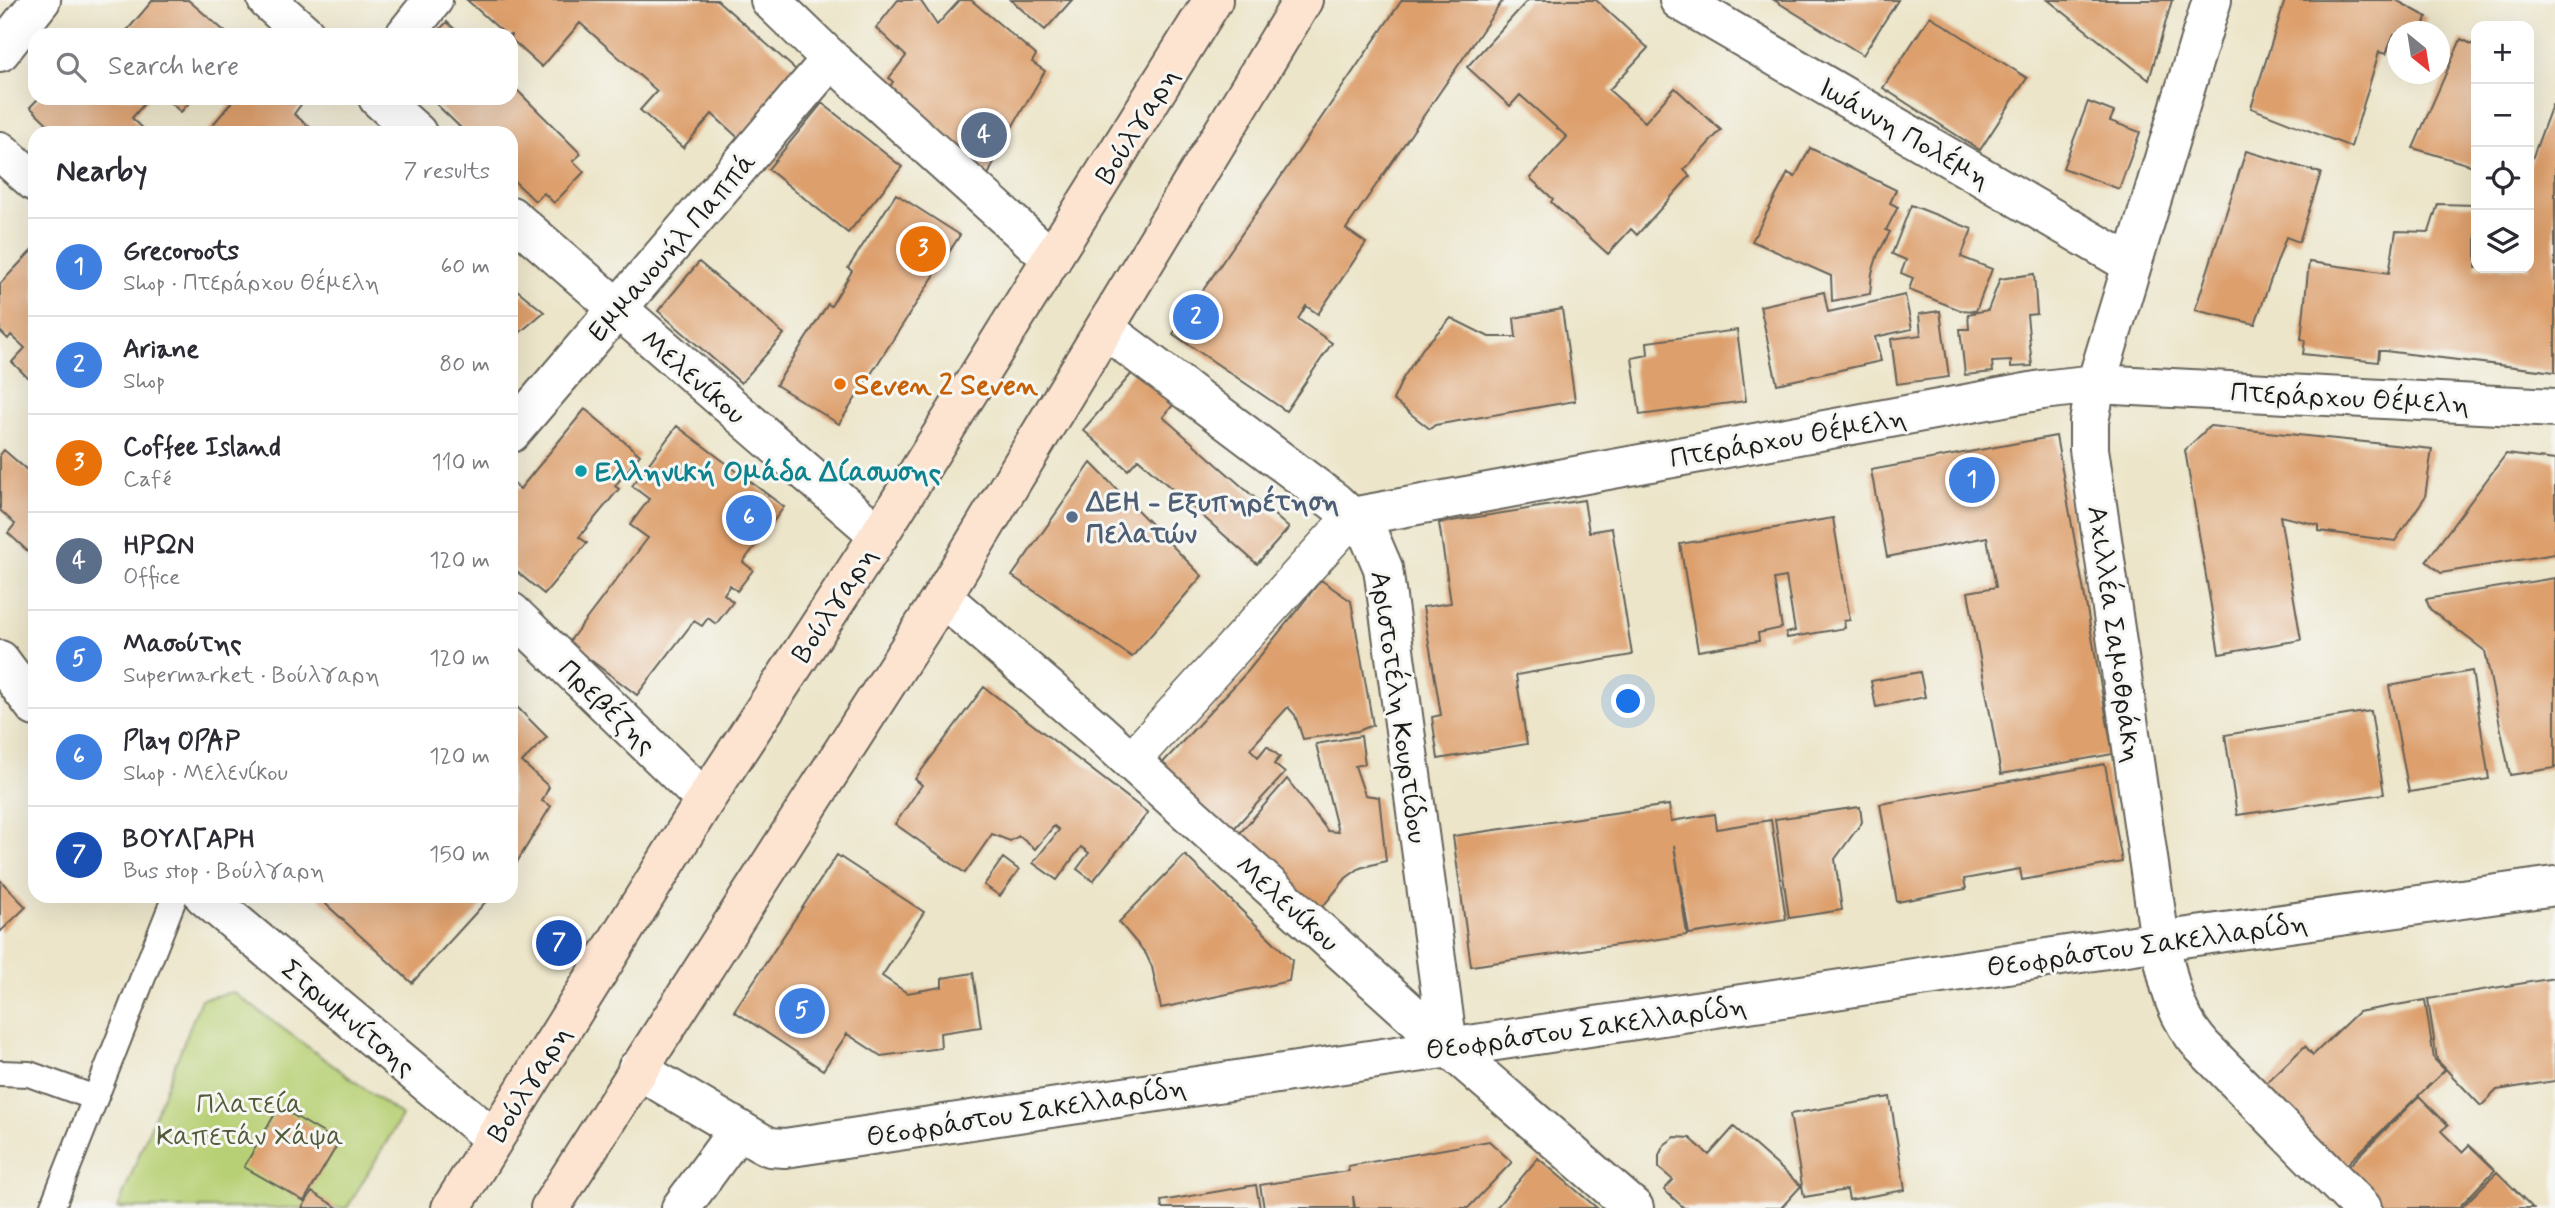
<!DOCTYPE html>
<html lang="en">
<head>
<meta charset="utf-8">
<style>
  body { margin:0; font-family:Mynerve,sans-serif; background:#f7f7f7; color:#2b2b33 }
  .controls { position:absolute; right:21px; top:21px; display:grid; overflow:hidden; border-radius:14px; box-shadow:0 7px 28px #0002 }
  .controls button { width:63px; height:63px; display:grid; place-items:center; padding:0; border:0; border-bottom:2px solid #e1e1e2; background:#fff; color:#2b2b33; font:35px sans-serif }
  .compass { position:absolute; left:2387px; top:21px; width:63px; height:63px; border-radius:50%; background:#fff; box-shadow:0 7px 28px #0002; rotate:150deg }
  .you { position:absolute; left:1629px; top:702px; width:24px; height:24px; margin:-18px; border:5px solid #fff; border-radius:50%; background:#1a73e8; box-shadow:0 0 0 10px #1a73e833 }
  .badge { display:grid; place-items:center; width:46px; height:46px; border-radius:50%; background:#c8321e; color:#fff; font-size:23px; font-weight:700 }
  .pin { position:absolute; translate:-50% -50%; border:4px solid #fff; box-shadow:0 2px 7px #0006 }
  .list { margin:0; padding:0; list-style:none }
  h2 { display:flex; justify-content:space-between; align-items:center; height:91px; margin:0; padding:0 28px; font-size:30px }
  h2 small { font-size:23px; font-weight:400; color:#7c7c81 }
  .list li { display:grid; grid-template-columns:46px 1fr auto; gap:21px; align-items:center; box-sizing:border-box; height:98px; padding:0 28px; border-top:2px solid #e1e1e2 }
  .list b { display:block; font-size:26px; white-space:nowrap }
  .list p { margin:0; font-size:23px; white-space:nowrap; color:#7c7c81 }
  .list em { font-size:23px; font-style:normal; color:#7c7c81 }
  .icon { flex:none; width:38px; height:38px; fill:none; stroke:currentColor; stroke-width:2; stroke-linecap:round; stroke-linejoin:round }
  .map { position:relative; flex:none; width:2555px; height:1208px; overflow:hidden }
  .search { position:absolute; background:#fff; box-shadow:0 7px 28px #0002; left:28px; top:28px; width:490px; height:77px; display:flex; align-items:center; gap:18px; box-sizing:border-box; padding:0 24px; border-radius:21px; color:#7c7c81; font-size:26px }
  .panel { position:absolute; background:#fff; box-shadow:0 7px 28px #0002; left:28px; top:126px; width:490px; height:777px; border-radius:21px }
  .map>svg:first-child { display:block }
  .green { fill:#b8d075; stroke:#6a7648; stroke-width:2 }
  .building { fill:#dd9f6c }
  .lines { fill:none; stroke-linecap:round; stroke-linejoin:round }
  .service-casing { stroke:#656259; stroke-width:28 }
  .pedestrian-casing { stroke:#656259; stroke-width:40 }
  .minor-casing { stroke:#656259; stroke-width:42 }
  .secondary-casing { stroke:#656259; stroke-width:42 }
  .service { stroke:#fff; stroke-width:24 }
  .pedestrian { stroke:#fff; stroke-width:37 }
  .minor { stroke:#fff; stroke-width:38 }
  .secondary { stroke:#fde4d1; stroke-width:38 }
  .food-dot { fill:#e8710a; stroke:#f6f6f2; stroke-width:2.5 }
  .culture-dot { fill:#0f9aa8; stroke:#f6f6f2; stroke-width:2.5 }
  .service-dot { fill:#5c6f8a; stroke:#f6f6f2; stroke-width:2.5 }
  .labels { text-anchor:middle; stroke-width:6; stroke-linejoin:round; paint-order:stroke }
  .street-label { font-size:28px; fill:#1c1c1c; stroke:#f6f6f2 }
  .food-label { font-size:28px; font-weight:bold; fill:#c56008; stroke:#f6f6f2; text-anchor:start }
  .culture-label { font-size:28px; font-weight:bold; fill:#0d838f; stroke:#f6f6f2; text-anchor:start }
  .service-label { font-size:28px; font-weight:bold; fill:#4e5e75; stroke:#f6f6f2; text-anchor:start }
  .park-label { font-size:28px; fill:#535b3b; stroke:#f6f6f2 }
</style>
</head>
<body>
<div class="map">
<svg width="2555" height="1208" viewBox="0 0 2555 1208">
  <rect width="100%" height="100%" fill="#f6f6f2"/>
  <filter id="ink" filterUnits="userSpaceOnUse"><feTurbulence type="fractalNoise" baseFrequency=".0143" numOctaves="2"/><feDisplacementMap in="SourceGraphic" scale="14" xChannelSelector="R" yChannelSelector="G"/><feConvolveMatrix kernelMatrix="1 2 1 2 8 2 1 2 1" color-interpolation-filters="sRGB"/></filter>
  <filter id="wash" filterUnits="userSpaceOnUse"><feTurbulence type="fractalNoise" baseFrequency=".00686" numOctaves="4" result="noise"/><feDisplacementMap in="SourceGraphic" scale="28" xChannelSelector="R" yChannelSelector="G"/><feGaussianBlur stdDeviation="1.57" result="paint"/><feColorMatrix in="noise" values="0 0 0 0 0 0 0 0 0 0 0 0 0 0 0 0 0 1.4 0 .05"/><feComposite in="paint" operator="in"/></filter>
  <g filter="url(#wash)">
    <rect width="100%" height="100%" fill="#ece5c9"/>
    <path class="green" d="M233,992L402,1116L347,1208H118L201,999Z"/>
    <g id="blocks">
      <path class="building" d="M153,0H188L229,35H123Z
        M467,0H717L804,77L745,144L712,114L683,148L640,110L657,91L580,23L542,67L511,39V35H506Z
        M898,0H920L937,25L960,0H971L1036,55L1032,62L1045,71L1001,146L987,178L885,94L893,82L889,78L906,56L876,28Z
        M1011,0H1072L1045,30Z
        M1402,0H1503L1346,229L1366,243L1318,314L1306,306L1298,319L1332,343L1286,411L1173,334Z
        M1528,0H1596L1648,48L1609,90L1645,122L1675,88L1721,130L1684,170L1690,176L1637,235L1631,229L1608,254L1551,202L1553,199L1530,178L1567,137L1520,95L1510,106L1467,67Z
        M1774,0H1898L1863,55Z
        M2048,0H2172L2149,80Z
        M2285,0H2396L2427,17L2421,32H2398V36L2394,35L2386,54L2379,52L2351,147L2251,108Z
        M1930,16L2027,78L1980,150L1883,88Z
        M447,22L461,35H434Z
        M2461,39L2476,46V167L2413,148Z
        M511,84L581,154L573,161L584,172L554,203L544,193L535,201L511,178V133H466L430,98H511Z
        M39,98H149L132,118L148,133H57L30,107Z
        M165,98H193L181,112Z
        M235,98H303L305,99L294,114L317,133H206Z
        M2088,102L2114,112L2110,121L2140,132L2119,189L2063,168Z
        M822,103L902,167L848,233L768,169Z
        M2552,105H2555V372L2385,351H2379L2378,362L2303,354L2305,340L2301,339L2309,262L2389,273L2396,231L2429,232L2438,204L2476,205V268H2529V167Z
        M1810,148L1896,190L1890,203L1898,207L1886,230L1890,232L1878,254L1872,273L1870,294L1832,301L1831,276L1752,241L1788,173L1795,177Z
        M2246,151L2321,173L2299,242L2286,237L2255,324L2195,310Z
        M896,194L960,235L839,424L776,385L828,304L831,306L852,271L848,268Z
        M1911,205L1972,229L1961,257L1992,269L1976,311L1960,310L1909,290L1913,278L1901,273L1906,260L1892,254Z
        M35,247V385L12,362L25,348L11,335L8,339L0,331V284Z
        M699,262L784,334L741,383L658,311Z
        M2034,274L2037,314L2027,315L2032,366L2011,367V361L1992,362L1993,372L1965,375L1960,329H1969L1968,314L1988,310L2000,279Z
        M511,285L544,312L511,340Z
        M1824,292L1828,312L1905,295L1912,329L1875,337L1881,361L1777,384L1760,306Z
        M1562,309L1575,401L1435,425L1430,429L1393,400L1403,378L1423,348L1451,318L1489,337H1516L1514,318Z
        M1940,311L1949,377L1897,384L1891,339L1921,335L1919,314Z
        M1737,330L1746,401L1640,415L1632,358L1648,355L1647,342Z
        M1134,371L1173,405L1163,417L1289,528L1257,564L1138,459L1128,470L1083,430Z
        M585,409L640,455L615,486L619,489L579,537L587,543L544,594L511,567V481L520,489Z
        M677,426L784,507L743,562L753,570L737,591L730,585L724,594L733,602L716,624L708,618L702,626L694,621L637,695L568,643L648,538L630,525L649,499L632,486Z
        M2210,426L2432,449L2425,497L2395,541L2319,531V525L2280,516L2301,640L2219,654L2185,450Z
        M2056,436L2113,754L2001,774L1968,592L1996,587L1987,537L1887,557L1871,470Z
        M4,450L35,477V558L8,533L15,524L0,510V455Z
        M2506,454L2555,460V554L2441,573L2426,561Z
        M1091,463L1202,576L1132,657L1012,576Z
        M1584,500L1589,532L1612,528L1632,655L1516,675L1527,744L1438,759L1432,717L1441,715L1423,607L1451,603L1439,523Z
        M1833,518L1850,620L1844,621L1845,628L1787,638L1786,633L1795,631L1786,577L1774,579L1782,628L1758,633L1759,641L1698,651L1680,544Z
        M2555,578V768L2510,775L2485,651L2430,609L2426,599Z
        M1321,580L1351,601L1373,725L1358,731L1303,739L1295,715L1288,707L1250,749L1258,757L1267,746L1280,757L1274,764L1285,773L1228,835L1157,769L1248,671Z
        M2472,671L2489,779L2409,792L2389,686Z
        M1920,672L1925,697L1876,707L1871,681Z
        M984,687L1148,813L1093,881L1077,869L1089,853L1081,847L1057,880L1033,863L1059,830L1054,826L1035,849L1019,836L1010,841L992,834L965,873L895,824L922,785L915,779Z
        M511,701L547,737L522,762L549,787L542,801L551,806L511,872Z
        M2371,711L2384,794L2237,815L2225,735Z
        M1361,736L1365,764L1355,766L1365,795L1379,797L1386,861L1360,868L1346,878L1316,915L1233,841L1287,779L1328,831L1338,832L1316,744Z
        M2105,764L2122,862L2022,880L2020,869L1964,879L1966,889L1897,902L1880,804Z
        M1669,805L1671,821L1715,814L1717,829L1771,820L1786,919L1689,934L1674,845L1687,935L1471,966L1453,836Z
        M1860,807L1862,822L1835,859L1842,910L1789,918L1775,819Z
        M837,855L924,912L882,976L907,993L942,987V978L973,973L981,1027L940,1033L941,1048L881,1056L847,1034L823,1070L734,1011Z
        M1185,855L1292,960L1289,981L1161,1008L1152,967L1146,954L1119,922Z
        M1003,858L1019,870L1000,896L984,885Z
        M0,880L26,907L0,932Z
        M317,896H491L412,983Z
        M2555,978V1081L2497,1090L2481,1106L2437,1060L2428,999Z
        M2425,1000L2434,1059L2445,1070L2343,1168L2263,1086L2305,1046L2313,1055L2358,1012Z
        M2419,1096L2448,1125L2441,1131L2462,1152L2469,1145L2495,1170L2458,1208H2384L2345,1170Z
        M1890,1097L1905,1190L1849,1200L1847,1190L1804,1197L1790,1114Z
        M279,1107L339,1142L304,1201L244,1167Z
        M1734,1127L1801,1186L1781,1208H1684L1664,1190L1673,1180L1659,1168V1155L1664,1145L1675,1137L1690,1138L1709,1155Z
        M1489,1141L1512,1162L1468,1208H1355L1353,1196L1354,1208H1264L1260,1185L1349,1171L1348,1166Z
        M1538,1158L1597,1208H1496Z
        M2497,1172L2533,1208H2461Z
        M1256,1185L1260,1208H1162L1161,1201Z
        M312,1192L338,1208H302Z"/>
    </g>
  </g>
  <g filter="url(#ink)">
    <use href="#blocks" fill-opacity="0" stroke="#656259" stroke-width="2"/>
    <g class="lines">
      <defs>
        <path id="service" d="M0,1073L29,1074L95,1098
          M52,1208L175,896"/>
        <path id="pedestrian" d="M1131,761L1352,517"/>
        <path id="minor" d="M267,0L306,35
          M770,0L831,59L1052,259
          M1679,0L2131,264
          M2212,0L2096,384L2089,422V449L2160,941C2169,983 2173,1013 2202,1046L2362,1208
          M405,35L433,0
          M0,52L41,0
          M378,98L417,133
          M0,151L35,182
          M511,216L879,535
          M1105,329L1335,502L1368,533L1383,568L1448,1047
          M511,433L831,59
          M1352,517L2042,390L2096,384L2555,408
          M942,597L1100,733L1448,1047L1634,1208
          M511,612L705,800
          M0,660L35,707
          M204,896L493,1138
          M637,1069L760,1142L770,1147L785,1148L2160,941L2555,886
          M681,1208L738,1130"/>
        <path id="secondary" d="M451,1208L705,800L879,535L1213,0
          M550,1208L942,597L1303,0"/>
      </defs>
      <use href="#service" class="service-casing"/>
      <use href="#pedestrian" class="pedestrian-casing"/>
      <use href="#minor" class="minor-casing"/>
      <use href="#secondary" class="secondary-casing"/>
      <use href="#service" class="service"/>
      <use href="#pedestrian" class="pedestrian"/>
      <use href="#minor" class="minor"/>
      <use href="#secondary" class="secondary"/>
    </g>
  </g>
  <circle class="food-dot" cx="840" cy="384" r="7"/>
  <circle class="culture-dot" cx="581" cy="471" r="7"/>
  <circle class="service-dot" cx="1072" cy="517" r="7"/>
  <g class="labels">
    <g class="street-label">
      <text transform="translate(1136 125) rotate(-58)" y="10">Βούλγαρη</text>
      <text transform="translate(1905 132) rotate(30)" y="10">Ιωάννη Πολέμη</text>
      <text transform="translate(671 246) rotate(-49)" y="10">Εμμανουήλ Παππά</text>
      <text transform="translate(694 376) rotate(41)" y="10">Μελενίκου</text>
      <text transform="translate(2350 397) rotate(3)" y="10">Πτεράρχου Θέμελη</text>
      <text transform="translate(1788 437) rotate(-10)" y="10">Πτεράρχου Θέμελη</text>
      <text transform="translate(833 604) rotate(-57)" y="10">Βούλγαρη</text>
      <text transform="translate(2116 634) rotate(82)" y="10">Αχιλλέα Σαμοθράκη</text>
      <text transform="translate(608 706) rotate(44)" y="10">Πρεβέζης</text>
      <text transform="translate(1400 707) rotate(82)" y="10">Αριστοτέλη Κουρτίδου</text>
      <text transform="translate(1288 903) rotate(42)" y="10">Μελενίκου</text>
      <text transform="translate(2147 944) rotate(-8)" y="10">Θεοφράστου Σακελλαρίδη</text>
      <text transform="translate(349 1017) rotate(40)" y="10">Στρωμνίτσης</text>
      <text transform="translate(1586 1027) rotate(-8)" y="10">Θεοφράστου Σακελλαρίδη</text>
      <text transform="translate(528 1083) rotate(-58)" y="10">Βούλγαρη</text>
      <text transform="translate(1026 1111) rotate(-9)" y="10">Θεοφράστου Σακελλαρίδη</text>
    </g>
    <g class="food-label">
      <text x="854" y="394">Seven 2 Seven</text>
    </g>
    <g class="culture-label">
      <text x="595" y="481">Ελληνική Ομάδα Δίασωσης</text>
    </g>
    <g class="service-label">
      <text x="1086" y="511">ΔΕΗ - Εξυπηρέτηση<tspan x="1086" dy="32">Πελατών</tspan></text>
    </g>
    <g class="park-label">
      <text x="250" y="1113">Πλατεία<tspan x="250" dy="32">Καπετάν Χάψα</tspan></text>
    </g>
  </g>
</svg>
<div class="controls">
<button>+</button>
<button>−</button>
<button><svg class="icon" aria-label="locate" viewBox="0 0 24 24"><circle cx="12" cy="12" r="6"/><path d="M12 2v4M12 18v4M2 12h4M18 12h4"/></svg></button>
<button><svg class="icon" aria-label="layers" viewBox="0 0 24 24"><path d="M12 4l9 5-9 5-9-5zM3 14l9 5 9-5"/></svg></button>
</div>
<svg class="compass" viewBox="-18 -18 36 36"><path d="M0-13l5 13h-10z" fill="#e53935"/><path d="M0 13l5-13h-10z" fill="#7c7c81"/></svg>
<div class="you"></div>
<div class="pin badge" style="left:1972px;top:480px;background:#3f7fe0">1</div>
<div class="pin badge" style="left:1196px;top:317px;background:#3f7fe0">2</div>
<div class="pin badge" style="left:923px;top:249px;background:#e8710a">3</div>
<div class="pin badge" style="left:984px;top:135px;background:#5c6f8a">4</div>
<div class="pin badge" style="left:802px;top:1011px;background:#3f7fe0">5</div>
<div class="pin badge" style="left:749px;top:518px;background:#3f7fe0">6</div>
<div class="pin badge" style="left:559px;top:943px;background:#1a4fb4">7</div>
<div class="search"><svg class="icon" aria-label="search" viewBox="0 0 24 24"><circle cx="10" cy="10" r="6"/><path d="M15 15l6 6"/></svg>Search here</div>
<section class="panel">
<h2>Nearby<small>7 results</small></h2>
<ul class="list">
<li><span class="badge" style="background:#3f7fe0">1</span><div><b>Grecoroots</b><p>Shop · Πτεράρχου Θέμελη</p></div><em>60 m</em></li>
<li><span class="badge" style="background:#3f7fe0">2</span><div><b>Ariane</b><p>Shop</p></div><em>80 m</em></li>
<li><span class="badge" style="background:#e8710a">3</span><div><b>Coffee Island</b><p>Café</p></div><em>110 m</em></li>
<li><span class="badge" style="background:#5c6f8a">4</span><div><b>ΗΡΩΝ</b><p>Office</p></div><em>120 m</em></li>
<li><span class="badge" style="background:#3f7fe0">5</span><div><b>Μασούτης</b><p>Supermarket · Βούλγαρη</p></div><em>120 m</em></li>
<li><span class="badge" style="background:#3f7fe0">6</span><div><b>Play OPAP</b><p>Shop · Μελενίκου</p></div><em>120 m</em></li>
<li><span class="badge" style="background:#1a4fb4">7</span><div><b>ΒΟΥΛΓΑΡΗ</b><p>Bus stop · Βούλγαρη</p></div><em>150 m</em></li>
</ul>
</section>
</div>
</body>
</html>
